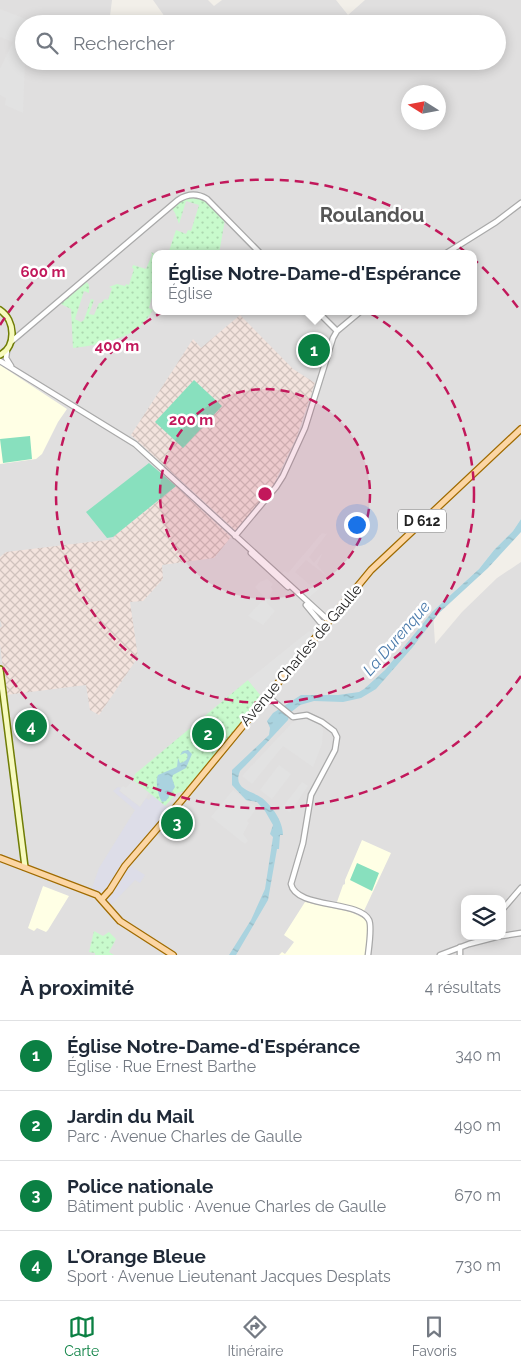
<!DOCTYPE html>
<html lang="fr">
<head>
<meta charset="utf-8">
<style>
  body { margin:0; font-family:Raleway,sans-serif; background:#f2f2f3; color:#1f2937 }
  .controls { position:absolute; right:15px; bottom:15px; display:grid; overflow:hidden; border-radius:10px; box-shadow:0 2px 12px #0003 }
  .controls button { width:45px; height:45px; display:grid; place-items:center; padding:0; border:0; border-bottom:1px solid #e0e1e3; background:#fff; color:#1f2937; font:25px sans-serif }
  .compass { position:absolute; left:401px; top:85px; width:45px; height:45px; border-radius:50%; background:#fff; box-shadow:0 2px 12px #0003; rotate:281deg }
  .you { position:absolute; left:356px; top:524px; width:18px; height:18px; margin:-12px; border:4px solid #fff; border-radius:50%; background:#1a73e8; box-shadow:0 0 0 8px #1a73e833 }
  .badge { display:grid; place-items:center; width:32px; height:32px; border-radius:50%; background:#0b8043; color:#fff; font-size:16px; font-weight:700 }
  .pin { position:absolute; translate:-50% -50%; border:2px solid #fff; box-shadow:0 1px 5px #0006 }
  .popup { position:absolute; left:152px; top:250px; width:325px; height:65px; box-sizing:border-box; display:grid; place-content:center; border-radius:10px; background:#fff; filter:drop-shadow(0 1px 4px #0005); font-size:16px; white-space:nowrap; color:#747a83 }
  .popup b { font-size:19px; color:#1f2937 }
  .popup::after { content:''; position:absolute; left:50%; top:100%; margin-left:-10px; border:10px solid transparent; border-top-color:#fff }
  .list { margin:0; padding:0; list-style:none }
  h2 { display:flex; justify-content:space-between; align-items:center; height:65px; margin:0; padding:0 20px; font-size:21px }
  h2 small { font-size:16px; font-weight:400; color:#747a83 }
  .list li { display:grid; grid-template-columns:32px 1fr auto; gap:15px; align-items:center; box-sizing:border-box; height:70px; padding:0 20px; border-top:1px solid #e0e1e3 }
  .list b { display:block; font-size:19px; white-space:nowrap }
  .list p { margin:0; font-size:16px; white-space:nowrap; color:#747a83 }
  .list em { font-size:16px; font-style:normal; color:#747a83 }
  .icon { flex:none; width:28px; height:28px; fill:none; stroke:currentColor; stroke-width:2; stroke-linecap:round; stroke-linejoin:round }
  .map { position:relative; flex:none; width:521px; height:955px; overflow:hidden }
  .search { position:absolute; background:#fff; box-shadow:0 2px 12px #0003; left:15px; right:15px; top:15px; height:55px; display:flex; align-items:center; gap:12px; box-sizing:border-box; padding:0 18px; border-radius:28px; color:#747a83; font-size:19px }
  .sheet { height:345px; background:#fff }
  nav { display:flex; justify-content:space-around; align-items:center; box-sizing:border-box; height:70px; border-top:1px solid #e0e1e3; background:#fff; font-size:14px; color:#747a83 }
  nav a { display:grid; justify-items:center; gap:2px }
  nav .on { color:#0b8043 }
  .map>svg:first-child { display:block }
  .residential { fill:#e0dfdf; fill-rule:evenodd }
  .education { fill:#ffffe5 }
  .military { fill:url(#military-cross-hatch) }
  .park { fill:url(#park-dots) }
  .pitch { fill:#88e0be }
  .parking { fill:#e2e2e2 }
  .plaza { fill:#dddde8 }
  .water { fill:url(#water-ripples) }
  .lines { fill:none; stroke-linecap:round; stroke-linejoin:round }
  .tertiary-casing { stroke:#a9a9a9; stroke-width:7 }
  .secondary-casing { stroke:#707d05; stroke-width:8 }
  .primary-casing { stroke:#a06b00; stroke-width:8 }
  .tertiary { stroke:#fff; stroke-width:4.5 }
  .secondary { stroke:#f7fabf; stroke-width:5 }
  .primary { stroke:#fcd6a4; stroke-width:5.5 }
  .ring { fill:none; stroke:#c2185b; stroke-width:2.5; stroke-dasharray:9 6 }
  .labels { text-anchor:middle; stroke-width:5; stroke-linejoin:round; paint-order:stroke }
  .shield { fill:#fff; stroke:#646464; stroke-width:1 }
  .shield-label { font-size:14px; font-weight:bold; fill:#222 }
  .street-label { font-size:15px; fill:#222; stroke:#fff }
  .water-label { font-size:16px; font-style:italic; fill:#4a7aab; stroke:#fff }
  .district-label { font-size:20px; font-weight:bold; fill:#555; stroke:#fff }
  .centre { fill:#c2185b; stroke:#fff; stroke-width:2.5 }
  .ring-label { font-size:15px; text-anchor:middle; font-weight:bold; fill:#c2185b; stroke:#fff; stroke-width:5; stroke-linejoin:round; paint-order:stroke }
</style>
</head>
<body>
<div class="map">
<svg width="521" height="955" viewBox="0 0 521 955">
  <defs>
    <pattern id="military-cross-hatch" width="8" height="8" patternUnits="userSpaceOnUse" patternTransform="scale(1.25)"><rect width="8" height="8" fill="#f3e3dd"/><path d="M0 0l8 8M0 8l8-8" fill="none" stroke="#d0c2bd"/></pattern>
    <pattern id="park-dots" width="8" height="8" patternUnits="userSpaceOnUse" patternTransform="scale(1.25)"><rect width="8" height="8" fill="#c8facc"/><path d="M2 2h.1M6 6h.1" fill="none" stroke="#acd6af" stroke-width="1.8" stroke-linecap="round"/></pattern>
    <pattern id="water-ripples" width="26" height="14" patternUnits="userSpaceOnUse" patternTransform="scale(1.25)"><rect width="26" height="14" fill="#aad3df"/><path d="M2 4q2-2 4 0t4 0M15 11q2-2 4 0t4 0" fill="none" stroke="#92b5bf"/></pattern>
  </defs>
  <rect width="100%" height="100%" fill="#f2efe9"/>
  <path class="residential" d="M0,0H112L109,24H24V61H137L144,64L148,61H497V24H170L153,0H208L214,6L222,0H336L348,15L365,0H521V519L513,531L494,550L479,569L433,611L435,644L462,612L497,578L521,562V955H0ZM408,92H438V122H408ZM155,254H473V311H155ZM465,899H502V936H465Z"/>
  <path class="education" d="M0,365L67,409L58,422L42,454L36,459L0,464Z
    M362,840L391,853L363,913L337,904V902L343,885L345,884V880Z
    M43,886L69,896L48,930L46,932L37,928L34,931L28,928Z
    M305,902L351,912L365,919L368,923L366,955H279L282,952L285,954L294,942L284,935Z"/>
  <path class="military" d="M240,315L293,369L315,383L297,436L272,488L236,531L131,435L193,339L201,348Z
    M176,486L231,537L214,558L162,565L163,579L143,601L130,602L138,657L99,715L90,710L86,685L6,695L0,644V628L2,626L0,620V557L6,552L115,539L113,537Z"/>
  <path class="park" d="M187,197L201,198L225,219L219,254H168L176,230L186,234L188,230L191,231L199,205L186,201L179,224L175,213L171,207Z
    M151,252L155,254V297H152L149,308L153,310C149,316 144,323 138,328C123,340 92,346 73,348L71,309L59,303L86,281L89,285V293L84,291L75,319L81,322L84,320L91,299L94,300L89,314L94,315L99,303H101L105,299L108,300L112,288L109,287L117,284L125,286L126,284L129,285L134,269L132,268L133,265L146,269L152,255Z
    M248,680L262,697L185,791L177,793L165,806L163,805L160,808L152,795L133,780L135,774Z
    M94,931L103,936L109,932L116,939L109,952L114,955H95V953L89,952Z"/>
  <path class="pitch" d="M194,380L222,406L183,448L155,422Z
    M30,436L32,459L3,463L0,439Z
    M149,463L176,486L113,537L107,538L86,512Z
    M357,863L379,873L372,891L350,880Z"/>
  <path class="parking" d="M0,9L26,19V24H24L25,61L23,113L5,105L6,98L0,95V69L13,42L0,37Z
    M322,533L327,534L309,557L314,563L323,552L317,565L328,577L306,560L295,572L310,585L313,582L320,588L308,598L282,574L284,571L288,573Z
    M267,579L273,584L271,587L273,590L266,602L275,611L263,625L248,616L265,598L255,587L260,582Z
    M309,631L313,634L262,697L248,680Z
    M299,719L311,720L322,727L323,731L322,744L313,767L283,746L252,784L242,776L292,723Z
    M279,765L291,774L272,799L260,790Z
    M133,780L149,793L140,807L119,790L123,786L126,788Z
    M302,782L308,786L290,812L282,808Z
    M233,790L257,808L247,821L249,823L243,834L248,841L245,844L211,817Z"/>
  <path class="plaza" d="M118,787L121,788L119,791L140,807L146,798L149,800L152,795L169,809L120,869L104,893L98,894L91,891L99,868L135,810L113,791Z
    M129,865L145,875L140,883L135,880L110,906L108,900L109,896L119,877Z"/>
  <path class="water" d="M521,519V532L488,568L439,613L412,648L376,689L361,698L343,702L314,701L300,705L290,713L288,720C272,737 256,755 240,771C232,790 253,791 262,798C272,806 283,821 283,835H280L279,849H277L268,900L236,955H229L251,920L265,889L273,837L270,834L273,825L265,811L257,802L246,800L232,785V770L269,735L270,728L267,721L273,713L301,695H338L359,692L364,689L385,670L433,611L479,569L494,550L513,531Z
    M188,750L192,754L186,768L173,775L172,778L175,787L166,801L162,802C158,796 155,781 158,775L177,767L178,758L180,763C185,762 189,759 187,754L185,753L180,755L183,751Z"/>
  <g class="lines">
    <defs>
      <path id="tertiary" d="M445,254L496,222L521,203
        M317,311L337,331
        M12,341L178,200C187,194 197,193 207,199L261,254
        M7,351L6,358L11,366
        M0,361L135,444L329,621
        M235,536L276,487L283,476L305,428L333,338L337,331L361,311
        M251,553L288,587
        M306,605L320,622L327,624
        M267,696L293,717L307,715L322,722L334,731L337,737L335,750L311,795L303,843L291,884C296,909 359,900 369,920C372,926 369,947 368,955
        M502,910L521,888
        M502,936L521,933
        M460,947V955
        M440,955L469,944L500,936"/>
      <path id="secondary" d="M0,310C15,320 17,346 0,355
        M0,669L25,867"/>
      <path id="primary" d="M0,858L97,895L120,921L173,955
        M102,899L110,890L125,866L181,801L371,570L521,429"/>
    </defs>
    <use href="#tertiary" class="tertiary-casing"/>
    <use href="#secondary" class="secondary-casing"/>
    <use href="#primary" class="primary-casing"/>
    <use href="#tertiary" class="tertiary"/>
    <use href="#secondary" class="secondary"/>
    <use href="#primary" class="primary"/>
  </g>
  <circle cx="265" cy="494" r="105" fill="#c2185b" fill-opacity=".12"/>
  <g class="ring">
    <circle cx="265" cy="494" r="105"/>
    <circle cx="265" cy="494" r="209"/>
    <path d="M521 676A314 314 0 0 1 0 663M0 325A314 314 0 0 1 521 312"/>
  </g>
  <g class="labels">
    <rect class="shield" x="398" y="509.5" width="48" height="23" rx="4"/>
    <g class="shield-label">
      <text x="422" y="526">D 612</text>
    </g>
    <g class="street-label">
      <text transform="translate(301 655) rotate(-50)" y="5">Avenue Charles de Gaulle</text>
    </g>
    <g class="water-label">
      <text transform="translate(396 638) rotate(-49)" y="6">La Durenque</text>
    </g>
    <g class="district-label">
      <text x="372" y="222">Roulandou</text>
    </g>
  </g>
  <circle cx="265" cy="494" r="8" class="centre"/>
  <g class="ring-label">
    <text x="43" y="277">600 m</text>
    <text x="117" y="351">400 m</text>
    <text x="191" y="425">200 m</text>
  </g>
</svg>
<div class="controls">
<button><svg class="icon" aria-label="layers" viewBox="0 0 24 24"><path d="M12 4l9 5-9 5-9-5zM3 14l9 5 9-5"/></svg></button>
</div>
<svg class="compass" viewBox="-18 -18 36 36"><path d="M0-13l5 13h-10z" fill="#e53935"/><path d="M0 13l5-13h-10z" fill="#747a83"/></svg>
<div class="you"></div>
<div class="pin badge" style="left:314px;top:350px">1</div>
<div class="popup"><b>Église Notre-Dame-d'Espérance</b>Église</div>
<div class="pin badge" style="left:208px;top:734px">2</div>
<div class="pin badge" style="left:177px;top:823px">3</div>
<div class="pin badge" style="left:31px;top:726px">4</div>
<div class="search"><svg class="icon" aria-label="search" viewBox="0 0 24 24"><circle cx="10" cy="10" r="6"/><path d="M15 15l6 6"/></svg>Rechercher</div>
</div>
<section class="sheet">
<h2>À proximité<small>4 résultats</small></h2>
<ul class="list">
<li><span class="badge">1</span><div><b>Église Notre-Dame-d'Espérance</b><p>Église · Rue Ernest Barthe</p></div><em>340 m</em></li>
<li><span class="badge">2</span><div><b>Jardin du Mail</b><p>Parc · Avenue Charles de Gaulle</p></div><em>490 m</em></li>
<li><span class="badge">3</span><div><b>Police nationale</b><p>Bâtiment public · Avenue Charles de Gaulle</p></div><em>670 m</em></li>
<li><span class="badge">4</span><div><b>L'Orange Bleue</b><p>Sport · Avenue Lieutenant Jacques Desplats</p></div><em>730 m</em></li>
</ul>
</section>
<nav>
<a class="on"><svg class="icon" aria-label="map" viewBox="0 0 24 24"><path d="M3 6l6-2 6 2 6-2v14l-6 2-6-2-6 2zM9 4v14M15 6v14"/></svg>Carte</a>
<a><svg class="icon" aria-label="directions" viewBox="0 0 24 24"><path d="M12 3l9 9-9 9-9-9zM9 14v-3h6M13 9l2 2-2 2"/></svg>Itinéraire</a>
<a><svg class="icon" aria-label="saved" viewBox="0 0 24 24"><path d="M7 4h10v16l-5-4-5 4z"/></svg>Favoris</a>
</nav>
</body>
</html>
